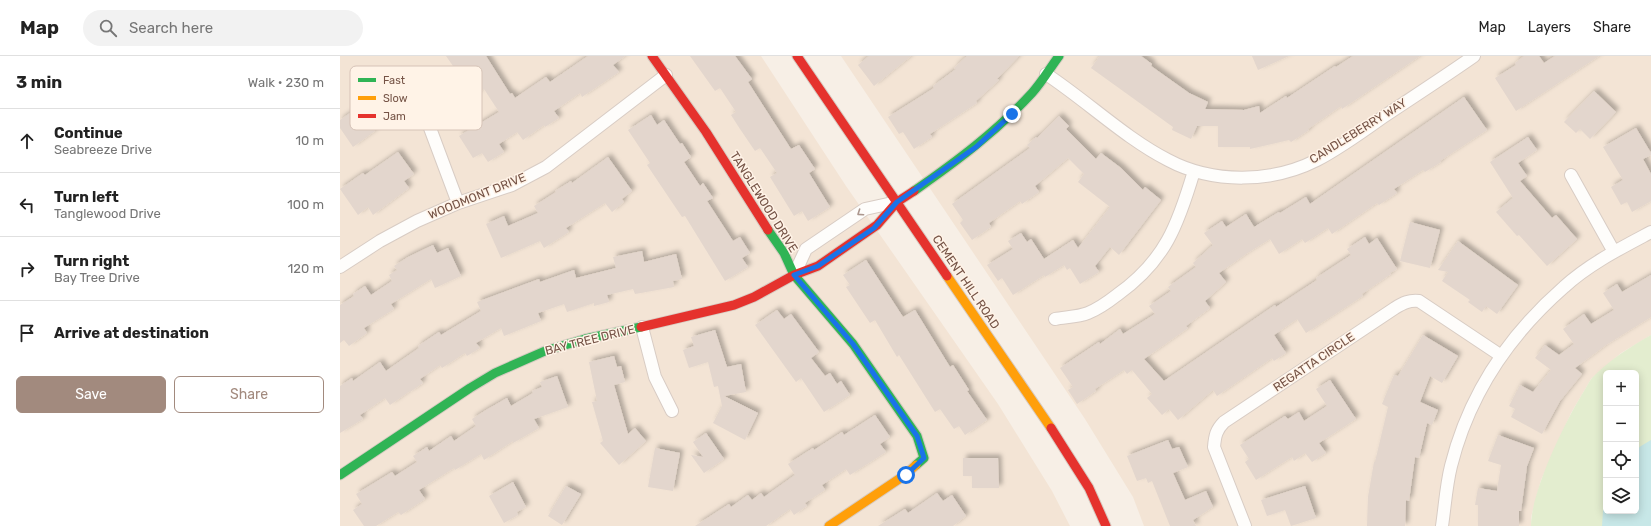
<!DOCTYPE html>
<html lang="en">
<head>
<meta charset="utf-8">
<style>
  body { margin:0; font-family:Rubik,sans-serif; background:#f2f2f2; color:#222 }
  .controls { position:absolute; right:12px; bottom:12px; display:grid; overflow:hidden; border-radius:6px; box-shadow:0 2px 10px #0003 }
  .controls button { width:36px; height:36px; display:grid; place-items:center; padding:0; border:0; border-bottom:1px solid #e0e0e0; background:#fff; color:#222; font:20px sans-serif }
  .stop { position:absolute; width:12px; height:12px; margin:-9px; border:3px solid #1a73e8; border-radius:50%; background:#fff }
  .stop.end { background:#1a73e8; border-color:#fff; box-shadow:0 1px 4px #0008 }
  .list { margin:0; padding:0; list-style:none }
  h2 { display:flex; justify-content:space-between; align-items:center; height:52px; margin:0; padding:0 16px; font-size:17px }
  h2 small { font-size:13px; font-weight:400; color:#767676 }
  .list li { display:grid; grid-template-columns:26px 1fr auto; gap:12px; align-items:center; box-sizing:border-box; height:64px; padding:0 16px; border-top:1px solid #e0e0e0 }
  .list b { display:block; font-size:15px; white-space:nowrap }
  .list p { margin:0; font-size:13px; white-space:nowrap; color:#767676 }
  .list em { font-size:13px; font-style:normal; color:#767676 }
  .actions { display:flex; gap:8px; padding:12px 16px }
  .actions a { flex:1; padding:9px 0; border:1px solid #a28a7e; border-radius:6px; text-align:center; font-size:14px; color:#a28a7e }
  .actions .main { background:#a28a7e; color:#fff }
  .icon { flex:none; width:22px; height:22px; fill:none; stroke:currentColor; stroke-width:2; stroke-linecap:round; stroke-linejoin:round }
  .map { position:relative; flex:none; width:1311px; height:470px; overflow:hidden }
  header { display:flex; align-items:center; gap:24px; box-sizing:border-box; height:56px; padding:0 20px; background:#fff; border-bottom:1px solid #e0e0e0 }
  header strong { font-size:19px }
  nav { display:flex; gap:22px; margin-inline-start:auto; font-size:14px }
  .search { width:280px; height:36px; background:#f2f2f2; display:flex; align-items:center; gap:10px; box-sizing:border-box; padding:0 14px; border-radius:22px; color:#767676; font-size:15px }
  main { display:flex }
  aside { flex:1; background:#fff }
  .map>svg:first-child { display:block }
  .residential { fill:#f3e4d5 }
  .green { fill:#e3edcf; fill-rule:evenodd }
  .water { fill:#c7e7e7 }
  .building { fill:#e3d6cd; filter:url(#shadow) }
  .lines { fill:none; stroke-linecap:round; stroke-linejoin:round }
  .street-casing { stroke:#d8ccc4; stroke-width:14 }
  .fast-casing { stroke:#d7cbc2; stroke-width:11 }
  .slow-casing { stroke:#d7cbc2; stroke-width:11 }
  .jam-casing { stroke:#d7cbc2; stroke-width:11 }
  .street { stroke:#fefdfb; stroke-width:12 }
  .fast { stroke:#30b455; stroke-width:9 }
  .slow { stroke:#ff9f0a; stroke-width:9 }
  .jam { stroke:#e5322d; stroke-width:9 }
  .oneway { stroke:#ac978e }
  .route { stroke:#1a73e8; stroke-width:5 }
  .labels { text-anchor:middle; stroke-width:3; stroke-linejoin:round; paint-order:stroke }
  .street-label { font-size:12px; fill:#755346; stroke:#fff3e7 }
  .key { fill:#fff3e7; stroke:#d6c3b7; stroke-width:1 }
  .key-label { font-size:11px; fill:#755346 }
</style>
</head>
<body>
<header>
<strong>Map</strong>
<div class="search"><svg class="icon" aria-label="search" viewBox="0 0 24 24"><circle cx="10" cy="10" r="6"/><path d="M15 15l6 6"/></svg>Search here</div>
<nav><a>Map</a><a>Layers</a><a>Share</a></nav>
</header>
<main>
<aside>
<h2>3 min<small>Walk · 230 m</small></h2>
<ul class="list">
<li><svg class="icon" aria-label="ahead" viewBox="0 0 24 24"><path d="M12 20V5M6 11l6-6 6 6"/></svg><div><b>Continue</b><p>Seabreeze Drive</p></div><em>10 m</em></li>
<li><svg class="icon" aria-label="left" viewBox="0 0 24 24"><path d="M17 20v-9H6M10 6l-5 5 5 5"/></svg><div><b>Turn left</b><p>Tanglewood Drive</p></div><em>100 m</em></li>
<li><svg class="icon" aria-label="right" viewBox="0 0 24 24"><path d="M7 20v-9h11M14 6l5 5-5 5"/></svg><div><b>Turn right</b><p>Bay Tree Drive</p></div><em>120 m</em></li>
<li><svg class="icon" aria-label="arrive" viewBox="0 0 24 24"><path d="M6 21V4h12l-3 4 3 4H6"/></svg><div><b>Arrive at destination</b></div></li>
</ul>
<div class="actions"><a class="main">Save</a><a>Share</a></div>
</aside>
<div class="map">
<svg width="1311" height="470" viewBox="0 0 1311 470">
  <defs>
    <filter id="shadow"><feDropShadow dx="3.5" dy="-3.5" stdDeviation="2" flood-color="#0004"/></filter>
  </defs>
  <rect width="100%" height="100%" fill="#f7efe6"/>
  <path class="residential" d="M0,0H421L506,130L658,348L712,435L730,470H0Z
    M501,0H1311V279L1281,297L1251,323L1231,357L1201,424L1191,461V470H804L793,441L745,363Z"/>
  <path class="green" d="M1311,279V470H1191C1191,436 1223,370 1241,340C1245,334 1248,327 1252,322C1269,304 1290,291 1311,279ZM1266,317H1296V455H1266Z"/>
  <path class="water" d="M1311,384V470H1262L1263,455L1266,446V455H1296V394L1301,390Z"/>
  <path class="building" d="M106,0H146L170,38L172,37L175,42L206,21L210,26L248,0H285L273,9L279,16L242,41L240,37L214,55L219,62L205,71L204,69L183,84L177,76L159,88L164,96L148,106L142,97L133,102L119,80L159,56L144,33L128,43L119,31L125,27Z
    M350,0H395L412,23L408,26L451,93L459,89L475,113L469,117L490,151L468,165L462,155L454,160L430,121L437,117L420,92L415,95L400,73L391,59L396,56L380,32L375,35Z
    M529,0H571L534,30L518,9Z
    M627,0H679L657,23L659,24L636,45L637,47L590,78L592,81L574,93L563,76L559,78L548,61L594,32L593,30L616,13L614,12Z
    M760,0H801L812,8L811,10L849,37L868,46L865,53L904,54L919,50L920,57L946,40L947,42L995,10L996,11L1013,0H1080L1002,53L1001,50L968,73L969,74L951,86L949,84L910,93V91H878V70H857L851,83L832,74L833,71L751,12Z
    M912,0H949L918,14Z
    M1184,0H1199L1204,7L1215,0H1259L1176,55L1155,22L1176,9L1175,7Z
    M1254,35L1276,56L1250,83L1240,73L1236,77L1224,66Z
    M1124,41L1147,74L1100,105L1101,106L1085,116L1083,114L1054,133L1057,137L1039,149L1037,147L992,178L988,172L965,187L962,183L939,198L930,183L906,198L879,217L886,226L865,245L870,252L846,270L848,272L804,303L824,325L935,249L936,251L977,224L976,222L1011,199L1007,193L1025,181L1029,188L1037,182L1057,213L1050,217L1051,218L1022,238L1023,240L966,277L957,263L934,279L946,297L934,305L932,302L877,340L873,334L838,364L829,353L822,359L807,342L812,338L792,314L787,318L784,314L755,333L756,335L737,348L728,334L733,331L720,312L759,286L760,288L780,273L783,278L815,258L809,250L831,235L828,231L856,211L853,207L873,189L864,177L882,165L886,171L906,158L914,171L939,156L940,157L966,141L970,148Z
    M26,46L36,61L29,66L35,75L13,91L0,72V64Z
    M311,59L317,69L324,64L340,88L342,87L351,101L344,106L360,130L363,127L373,142L367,145L393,185L400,181L410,197L402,202L408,211L385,225L345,160L342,161L307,109L310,107L288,74Z
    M719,60L729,70L726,73L756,103L761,97L781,112L803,134L805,131L821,144L779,199L770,191L755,210L759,216L740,228L730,212L727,214L724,209L705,221L704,219L673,239L662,222L658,225L647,209L673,193L668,185L681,177L687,186L691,183L704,203L733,184L738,192L770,151L738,126L744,118L728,102L695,130L699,136L682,148L680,145L649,167L651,171L632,184L620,167L623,164L612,148L690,92L687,89L696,81L697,82Z
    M1296,72L1311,97V99L1303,103L1311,118V145L1292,156L1287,146L1281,149L1271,131L1283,124L1263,91Z
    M1188,81L1197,94L1178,107L1187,120L1180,125L1212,162L1216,159L1237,183L1207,210L1179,179L1177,180L1156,156L1173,142L1150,106Z
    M58,96L74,118L64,125L69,132L33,159L28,151L18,159L0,133L23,117L25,119Z
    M268,101L292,135L282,143L284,146L272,156L265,147L226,172L229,176L204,192L200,185L161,202L146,168L164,160L168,170L198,157L194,150L216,136L215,135L231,125L232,127Z
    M1070,166L1100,174L1090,212L1060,205Z
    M1118,185L1178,229L1157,258L1146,250L1142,256L1128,246L1130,244L1102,225L1108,216L1098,214Z
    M93,189L97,197L108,192L121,220L95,232L91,223L51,248L54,253L24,272L27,277L9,290L4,284L0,287V249L14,240L13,238L25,230L31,239L52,225L49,219L57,214L54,210L68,201Z
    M302,195L304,206L336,198L342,223L333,225L334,231L295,238L293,233L267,239L269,246L254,250V247L227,256L224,248L198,257L201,265L164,280L161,272L136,287L140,292L127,300L125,297L102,312L100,309L80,323L83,327L70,336V335L50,349L45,342L20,359L23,363L0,377V330L12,322L13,325L40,306L46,315L79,292L78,290L99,276L101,279L141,255L137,246L199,223L200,226L234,214L236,222L276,212L273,201Z
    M526,204L563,261L575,254L610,311L613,309L629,334L627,335L647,364L625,379L619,370L614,373L600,353L595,356L559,299L557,301L535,264L530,267L506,231L510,229L503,219Z
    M1311,219V261L1266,289L1235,312L1242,318L1220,345L1202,378L1171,361L1175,353L1169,350L1180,329L1193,336L1211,314L1195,302L1205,289L1219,299L1234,288L1223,273L1244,258L1251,268L1274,254L1263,237L1277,228L1282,236Z
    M437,254L444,263L451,258L479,296L471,302L485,320L490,317L497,328L501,325L510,339L484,356L461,322L456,326L415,269Z
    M375,274L387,311L401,308L406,336L384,340L418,357L405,384L373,367L382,350L378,330L374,331L368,306L349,312L343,294L354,290L351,281Z
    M1083,279L1118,300L1102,327L1090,320L1080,346L1098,354L1092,369L1087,367L1079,402L1075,401L1069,445L1066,444L1065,470H1027L1028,441L1034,406H1035L1048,351L1042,348L1054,319L1058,320Z
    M274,300L277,311L281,310L285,326L274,329L288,378L295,372L306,385L279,409L260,387L263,385L252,346L257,345L249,306Z
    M217,320L228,351L194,363L199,372L173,387V385L144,404L141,398L115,414L114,412L79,434L85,443L61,459L58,456L36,470H24L13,454L22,448L16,438L52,416L55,420L77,406L73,400L87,391L89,395L111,380L114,385L136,370L132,363L146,354L167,342L171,350L193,337L192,335L202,331L200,326Z
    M990,324L1016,363L979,387L986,397L972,406L965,397L954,405L952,401L916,424L905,406L909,403L900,389L945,360L948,363L959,356L964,365L987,350L976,333Z
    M535,359L550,381L540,388L546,396L510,419L506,413L482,429L485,434L465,447L467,450L454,459L450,453L426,470H355L389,448L391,451L408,439L412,444L421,437L424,441L455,419L448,408L473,392L474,394L502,376L504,379Z
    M366,377L384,403L364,417L351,399L363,401L353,386Z
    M1158,379L1194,392L1187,410L1181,455H1179V470H1138V449H1135L1138,432L1157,435L1161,409L1148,405Z
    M828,384L832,393L839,391L848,411L833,417L845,444L866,435L873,451L853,464L856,470H830L812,425L808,427L806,422L797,425L787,400Z
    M315,392L340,397L333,435L308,431Z
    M623,402H658L659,432H632V420H623Z
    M173,426L186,451L177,456L178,459L164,467L149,440Z
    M226,430L241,438L222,469L208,460Z
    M965,430L976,462L951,470L945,454L927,460L921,444Z
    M597,437L603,445L612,439L626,460L613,470H538L565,453L568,457Z"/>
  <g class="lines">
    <defs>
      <path id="street" d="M706,18C747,45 785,82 828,104C873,128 932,127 977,104C1000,92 1022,76 1043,61C1073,41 1104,21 1134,0
        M78,40L118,147
        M1231,119L1274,196
        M0,211L40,185L77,165L118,147L172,129L206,111L326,19
        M454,219L466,193L525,153L557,146
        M715,263C725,261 738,261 748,257C758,253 768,246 777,239C825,205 838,169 854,115
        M302,271L315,321L332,355
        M905,470L874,391C875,380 876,374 884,366L1055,252C1063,247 1069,244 1079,245L1160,299
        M1102,470C1105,450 1106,430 1111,410C1129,338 1168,280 1224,231C1249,208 1281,192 1311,176"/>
      <path id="fast" d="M574,135C617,105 656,76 692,37C702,26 710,12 719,0
        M428,174L444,197L454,219L513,288L577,380L584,402L576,409
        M0,419L130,332L155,317L205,295L245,283L301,271"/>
      <path id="slow" d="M607,220L711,372
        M489,470L565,419L576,409"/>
      <path id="jam" d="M312,0L366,76L428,174
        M457,0L607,220
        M301,271L394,249L414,241L454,219L478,210L537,169L557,146L574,135
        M711,372L749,432L766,470"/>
    </defs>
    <use href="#street" class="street-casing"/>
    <use href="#fast" class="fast-casing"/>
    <use href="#slow" class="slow-casing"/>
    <use href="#jam" class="jam-casing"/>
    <use href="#street" class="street"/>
    <use href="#fast" class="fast"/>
    <use href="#slow" class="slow"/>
    <use href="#jam" class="jam"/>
  </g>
  <defs><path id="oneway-chevron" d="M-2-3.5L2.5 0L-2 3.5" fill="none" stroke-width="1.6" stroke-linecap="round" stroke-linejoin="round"/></defs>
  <use class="oneway" href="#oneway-chevron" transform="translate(520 157) rotate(146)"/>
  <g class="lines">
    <path class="route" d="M566,419L584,402L577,380L513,288L454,219L478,210L534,172L557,146L636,91L672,58"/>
  </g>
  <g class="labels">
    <g class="street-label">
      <text transform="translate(1018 75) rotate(-32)" y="4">CANDLEBERRY WAY</text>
      <text transform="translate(137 140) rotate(-22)" y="4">WOODMONT DRIVE</text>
      <text transform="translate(424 146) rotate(58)" y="4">TANGLEWOOD DRIVE</text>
      <text transform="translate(626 226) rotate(56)" y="4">CEMENT HILL ROAD</text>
      <text transform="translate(250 284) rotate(-14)" y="4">BAY TREE DRIVE</text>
      <text transform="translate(974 306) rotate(-34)" y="4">REGATTA CIRCLE</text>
    </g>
  </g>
  <rect x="10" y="10" width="132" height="64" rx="6" class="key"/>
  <rect x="18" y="22" width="18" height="4" fill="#30b455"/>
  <rect x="18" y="40" width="18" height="4" fill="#ff9f0a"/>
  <rect x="18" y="58" width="18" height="4" fill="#e5322d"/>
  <g class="key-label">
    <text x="43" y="28">Fast</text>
    <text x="43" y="46">Slow</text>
    <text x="43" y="64">Jam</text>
  </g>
</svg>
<div class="controls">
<button>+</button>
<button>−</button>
<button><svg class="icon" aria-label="locate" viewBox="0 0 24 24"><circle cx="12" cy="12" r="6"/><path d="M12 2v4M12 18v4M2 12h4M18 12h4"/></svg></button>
<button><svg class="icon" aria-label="layers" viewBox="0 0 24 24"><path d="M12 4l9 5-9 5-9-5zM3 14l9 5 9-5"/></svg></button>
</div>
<div class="stop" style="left:566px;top:419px"></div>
<div class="stop end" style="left:672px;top:58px"></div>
</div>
</main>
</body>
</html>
